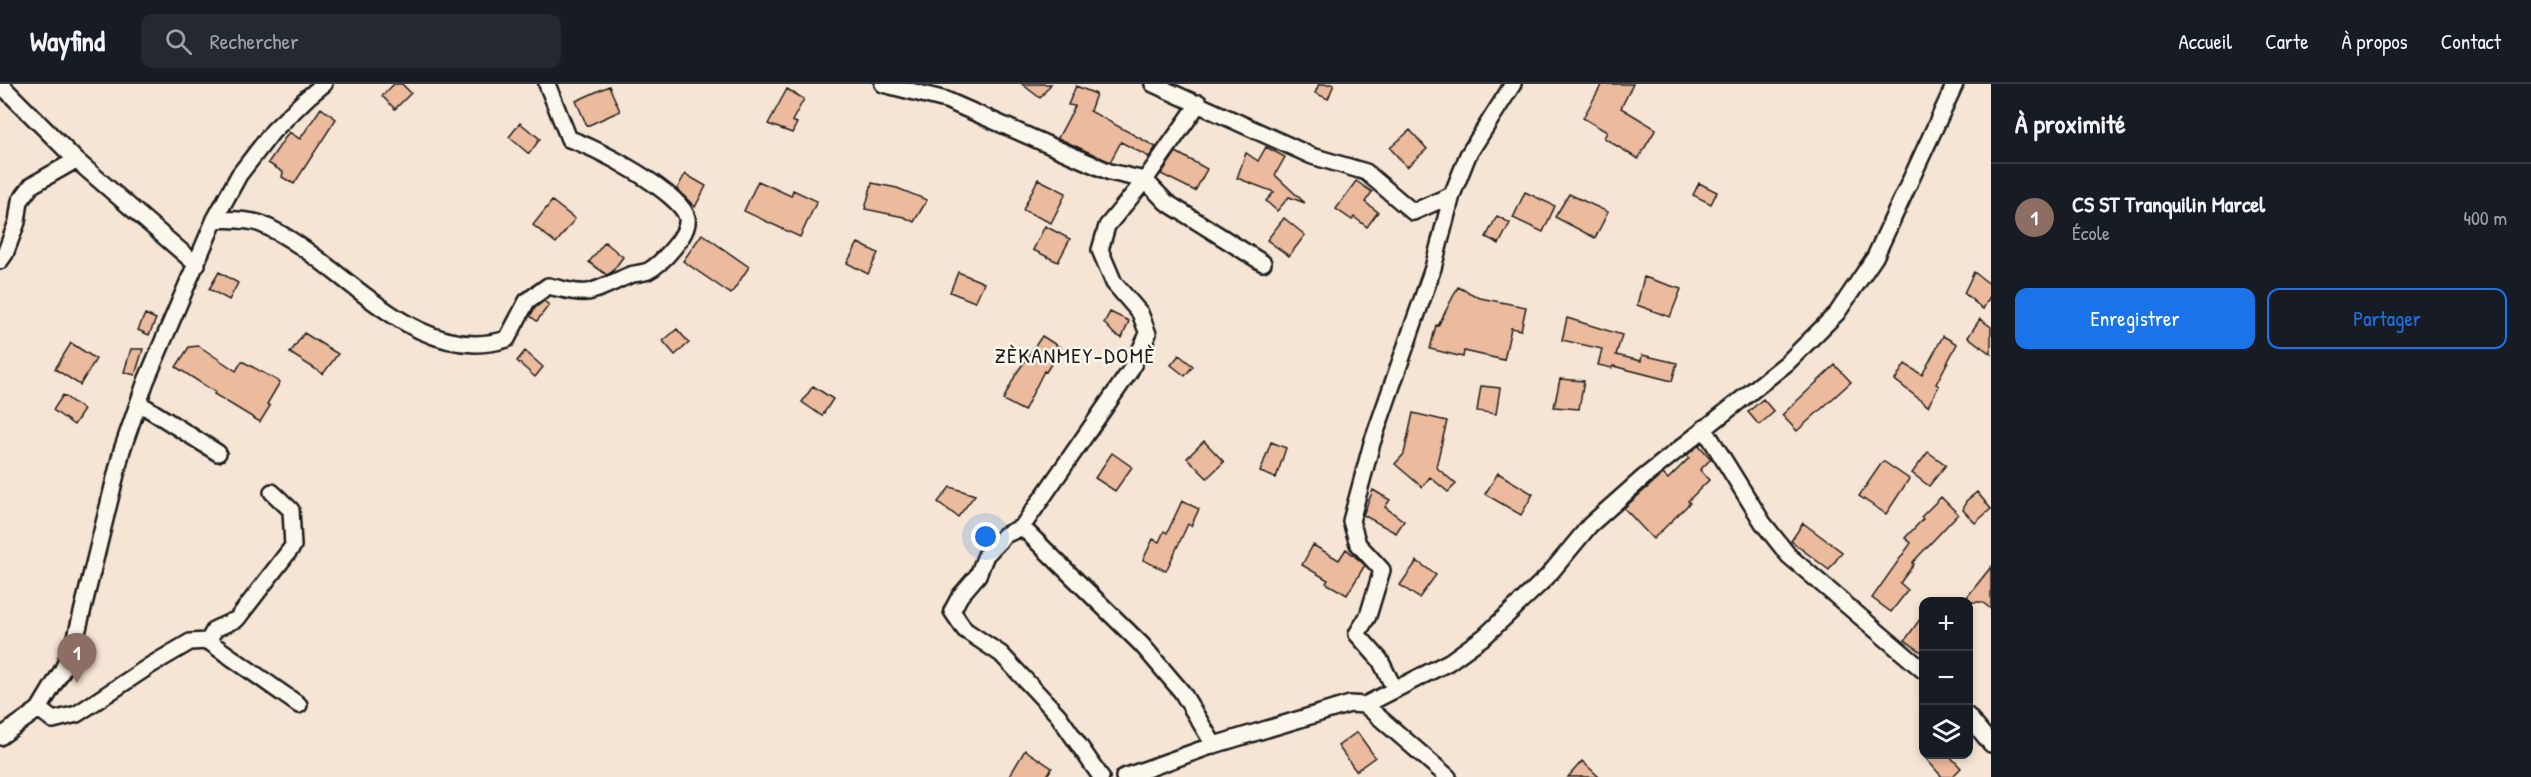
<!DOCTYPE html>
<html lang="fr">
<head>
<meta charset="utf-8">
<style>
  body { margin:0; font-family:"Patrick Hand",sans-serif; background:#242831; color:#f1f3f6 }
  .controls { position:absolute; right:18px; bottom:18px; display:grid; overflow:hidden; border-radius:12px; box-shadow:0 3px 9px #0003 }
  .controls button { width:54px; height:54px; display:grid; place-items:center; padding:0; border:0; border-bottom:2px solid #363941; background:#171b24; color:#f1f3f6; font:30px sans-serif }
  .you { position:absolute; left:986px; top:453px; width:21px; height:21px; margin:-15px; border:4px solid #fff; border-radius:50%; background:#1a73e8; box-shadow:0 0 0 9px #1a73e833 }
  .badge { display:grid; place-items:center; width:39px; height:39px; border-radius:50%; background:#1a73e8; color:#fff; font-size:20px; font-weight:700 }
  .pin { position:absolute; translate:-50% -50px; filter:drop-shadow(0 2px 3px #0008) }
  .pin::after { content:''; position:absolute; top:32px; width:21px; height:18px; background:inherit; clip-path:polygon(0 0,100% 0,50% 100%) }
  .list { margin:0; padding:0; list-style:none }
  h2 { display:flex; justify-content:space-between; align-items:center; height:78px; margin:0; padding:0 24px; font-size:26px }
  h2 small { font-size:20px; font-weight:400; color:#9ea1a6 }
  .list li { display:grid; grid-template-columns:39px 1fr auto; gap:18px; align-items:center; box-sizing:border-box; height:108px; padding:0 24px; border-top:2px solid #363941 }
  .list b { display:block; font-size:22px; white-space:nowrap }
  .list p { margin:0; font-size:20px; white-space:nowrap; color:#9ea1a6 }
  .list em { font-size:20px; font-style:normal; color:#9ea1a6 }
  .actions { display:flex; gap:12px; padding:18px 24px }
  .actions a { flex:1; padding:14px 0; border:2px solid #1a73e8; border-radius:12px; text-align:center; font-size:21px; color:#1a73e8 }
  .actions .main { background:#1a73e8; color:#fff }
  .icon { flex:none; width:33px; height:33px; fill:none; stroke:currentColor; stroke-width:2; stroke-linecap:round; stroke-linejoin:round }
  .map { position:relative; flex:none; width:1991px; height:693px; overflow:hidden }
  header { display:flex; align-items:center; gap:36px; box-sizing:border-box; height:84px; padding:0 30px; background:#171b24; border-bottom:2px solid #363941 }
  header strong { font-size:28px }
  nav { display:flex; gap:33px; margin-inline-start:auto; font-size:21px }
  .search { width:420px; height:54px; background:#242831; display:flex; align-items:center; gap:15px; box-sizing:border-box; padding:0 21px; border-radius:12px; color:#9ea1a6; font-size:22px }
  main { display:flex }
  aside { flex:1; background:#171b24 }
  .map>svg:first-child { display:block }
  .building { fill:#ecba9d; stroke:#1c1c1c; stroke-width:1.5 }
  .lines { fill:none; stroke-linecap:round; stroke-linejoin:round }
  .minor-casing { stroke:#1c1c1c; stroke-width:20 }
  .minor { stroke:#fbf7ec; stroke-width:15 }
  .labels { text-anchor:middle; stroke-width:5; stroke-linejoin:round; paint-order:stroke }
  .quarter-label { font-size:22px; letter-spacing:1.5px; fill:#1c1c1c; stroke:#fbf7ec }
</style>
</head>
<body>
<header>
<strong>Wayfind</strong>
<div class="search"><svg class="icon" aria-label="search" viewBox="0 0 24 24"><circle cx="10" cy="10" r="6"/><path d="M15 15l6 6"/></svg>Rechercher</div>
<nav><a>Accueil</a><a>Carte</a><a>À propos</a><a>Contact</a></nav>
</header>
<main>
<div class="map">
<svg width="1991" height="693" viewBox="0 0 1991 693">
  <rect width="100%" height="100%" fill="#f6e5d4"/>
  <filter id="ink" filterUnits="userSpaceOnUse"><feTurbulence type="fractalNoise" baseFrequency=".0167" numOctaves="2"/><feDisplacementMap in="SourceGraphic" scale="12" xChannelSelector="R" yChannelSelector="G"/><feConvolveMatrix kernelMatrix="1 2 1 2 8 2 1 2 1" color-interpolation-filters="sRGB"/></filter>
  <g filter="url(#ink)">
    <path class="building" d="M394,0H402L411,9L395,25L382,12Z
      M1022,0H1051L1040,14Z
      M1319,0H1334L1328,15L1315,9Z
      M1602,0H1633L1621,24L1656,45L1638,75L1604,54L1607,48L1583,34Z
      M609,2L620,27L587,42L576,17Z
      M1076,2L1096,10L1090,27L1156,63L1149,73L1121,58L1110,78L1058,54L1075,22L1068,21Z
      M787,5L804,15L792,37L797,39L792,49L768,40Z
      M321,24L336,35L294,100L282,93L283,88L268,79L289,48L300,55Z
      M520,39L540,55L529,70L509,53Z
      M1410,46L1427,65L1407,83L1390,64Z
      M1266,63L1285,73L1275,91L1305,119L1289,113L1277,127L1266,117L1274,108L1237,94L1246,69L1258,77Z
      M1176,68L1207,85L1195,107L1161,90Z
      M685,90L706,102L695,123L677,105Z
      M1038,95L1066,109L1051,139L1023,126Z
      M758,97L791,112L793,106L817,117L800,153L744,127Z
      M1356,97L1372,108L1365,118L1378,128L1367,143L1354,133L1352,136L1336,125Z
      M872,99L897,104L927,116L914,138L904,133L865,125Z
      M1699,99L1717,108L1711,120L1693,111Z
      M1525,108L1555,122L1543,148L1513,134Z
      M1569,110L1608,128L1595,154L1555,133Z
      M552,117L575,135L556,159L533,141Z
      M1497,132L1510,139L1499,160L1486,153Z
      M1284,134L1305,151L1289,172L1267,156Z
      M1045,142L1070,155L1058,178L1033,166Z
      M702,150L749,183L731,210L683,177Z
      M605,158L623,173L612,188L607,191L589,178Z
      M858,159L878,169L868,190L847,179Z
      M219,188L238,199L229,216L209,205Z
      M958,188L984,199L975,218L950,208Z
      M1974,188L1991,201V210L1983,225L1964,209Z
      M1644,193L1681,205L1670,233L1637,221Z
      M1458,203L1480,214L1526,223L1521,246L1511,244L1504,276L1464,267L1463,273L1430,265L1436,241L1438,242Z
      M544,217L549,221L537,237L530,232L535,224Z
      M1110,228L1129,237L1122,254L1114,250L1104,239Z
      M145,230L156,235L149,251L138,246Z
      M1567,234L1622,251L1616,271L1641,277L1642,271L1677,279L1672,297L1613,282L1612,284L1598,281L1602,265L1562,256Z
      M1980,235L1991,243V270L1968,253Z
      M677,245L689,259L675,271L663,257Z
      M304,249L338,270L323,290L290,269Z
      M1042,252L1061,264L1046,288L1044,287L1024,327L1003,316L1016,290Z
      M1943,252L1957,260L1936,300L1939,302L1928,322L1895,296L1905,280L1922,291Z
      M71,259L96,275L80,301L55,285Z
      M199,262L236,287L242,277L280,298L267,320L270,322L260,338L214,310L215,308L176,283L189,263Z
      M131,265H143L135,291L124,288Z
      M525,267L543,283L535,293L517,277Z
      M1179,271L1193,282L1185,292L1171,281Z
      M1835,281L1851,298L1797,347L1782,331Z
      M1560,295L1584,297L1579,325L1554,323Z
      M813,302L833,315L822,332L802,318Z
      M1481,302L1500,304L1496,330L1477,327Z
      M63,311L84,326L74,341L53,326Z
      M1763,315L1774,328L1759,341L1748,328Z
      M1413,329L1447,337L1436,383L1456,400L1448,408L1430,393L1422,403L1395,380L1404,370Z
      M1204,357L1224,378L1207,394L1187,374Z
      M1271,358L1286,364L1276,394L1260,388Z
      M1699,361L1711,375L1700,386L1709,396L1688,417L1690,419L1653,455L1624,424L1663,390L1668,395L1689,374L1686,372Z
      M1928,368L1946,381L1929,402L1912,389Z
      M1112,369L1132,383L1115,407L1095,394Z
      M1883,377L1909,395L1886,430L1859,412Z
      M1498,389L1533,410L1521,431L1485,410Z
      M950,403L975,411L958,433L938,418Z
      M1373,406L1390,416L1385,423L1404,437L1396,449L1363,431Z
      M1977,408L1991,425L1975,439L1963,426L1966,417Z
      M1941,413L1958,430L1912,479L1914,480L1900,499L1908,506L1891,528L1872,514L1911,459L1905,454L1923,435L1921,433Z
      M1182,417L1199,425L1191,442L1188,440L1166,487L1143,476L1153,455L1159,458L1164,447L1167,449Z
      M1803,439L1842,468L1829,486L1791,457Z
      M1313,461L1339,476L1346,465L1365,481L1347,511L1326,499L1328,496L1302,481Z
      M1417,477L1436,491L1419,514L1400,501Z
      M1991,483V525L1982,518H1963Z
      M1923,531V569L1905,556Z
      M1357,648L1375,673L1356,687L1338,662Z
      M1025,666L1052,684L1046,693H1009Z
      M1922,670H1948L1961,684L1952,693H1942Z
      M1582,677L1599,693H1568Z"/>
    <g class="lines">
      <defs>
        <path id="minor" d="M0,0L76,76L197,181
          M883,0L946,16L1110,88L1145,96L1166,118L1263,179
          M1153,0L1312,72L1366,88L1413,128L1452,111
          M215,135C229,136 249,135 261,140C340,173 412,285 507,255L527,217L548,202C559,204 577,210 588,208C602,205 617,196 630,191C636,189 643,189 648,187C661,180 690,150 687,134C682,109 594,62 569,55L547,0
          M0,177L5,170L17,138L20,117L32,101L76,76
          M139,319L218,369
          M1704,344L1763,439L1789,472L1924,587
          M1022,443L1142,561L1182,608L1214,661
          M208,557L215,545L237,535L293,462L291,426L272,408
          M1395,606L1380,576L1357,550L1368,532L1382,486L1358,460L1351,437L1372,359L1433,184L1452,111L1468,71L1513,0
          M1365,621L1448,693
          M39,625L53,636L77,630L151,581L190,558L208,557L299,621
          M1968,632L1991,660
          M0,653L39,625L63,585L76,553L122,366L146,297L215,135L239,91L273,47L308,13L324,0
          M1101,693L1058,631L1001,570L965,546L952,527L960,512L978,491L986,471L1005,451L1022,443L1130,287L1148,250L1140,229L1114,199L1100,166L1107,142L1145,96L1199,19
          M1124,693L1214,661L1350,620L1365,621L1449,578L1485,552L1547,493L1590,441L1644,393L1787,279L1837,229L1875,173L1955,0"/>
      </defs>
      <use href="#minor" class="minor-casing"/>
      <use href="#minor" class="minor"/>
    </g>
  </g>
  <g class="labels">
    <g class="quarter-label">
      <text x="1075" y="279">ZÈKANMEY-DOMÈ</text>
    </g>
  </g>
</svg>
<div class="controls">
<button>+</button>
<button>−</button>
<button><svg class="icon" aria-label="layers" viewBox="0 0 24 24"><path d="M12 4l9 5-9 5-9-5zM3 14l9 5 9-5"/></svg></button>
</div>
<div class="you"></div>
<div class="pin badge" style="left:77px;top:599px;background:#8d6e63">1</div>
</div>
<aside>
<h2>À proximité<small></small></h2>
<ul class="list">
<li><span class="badge" style="background:#8d6e63">1</span><div><b>CS ST Tranquilin Marcel</b><p>École</p></div><em>400 m</em></li>
</ul>
<div class="actions"><a class="main">Enregistrer</a><a>Partager</a></div>
</aside>
</main>
</body>
</html>
